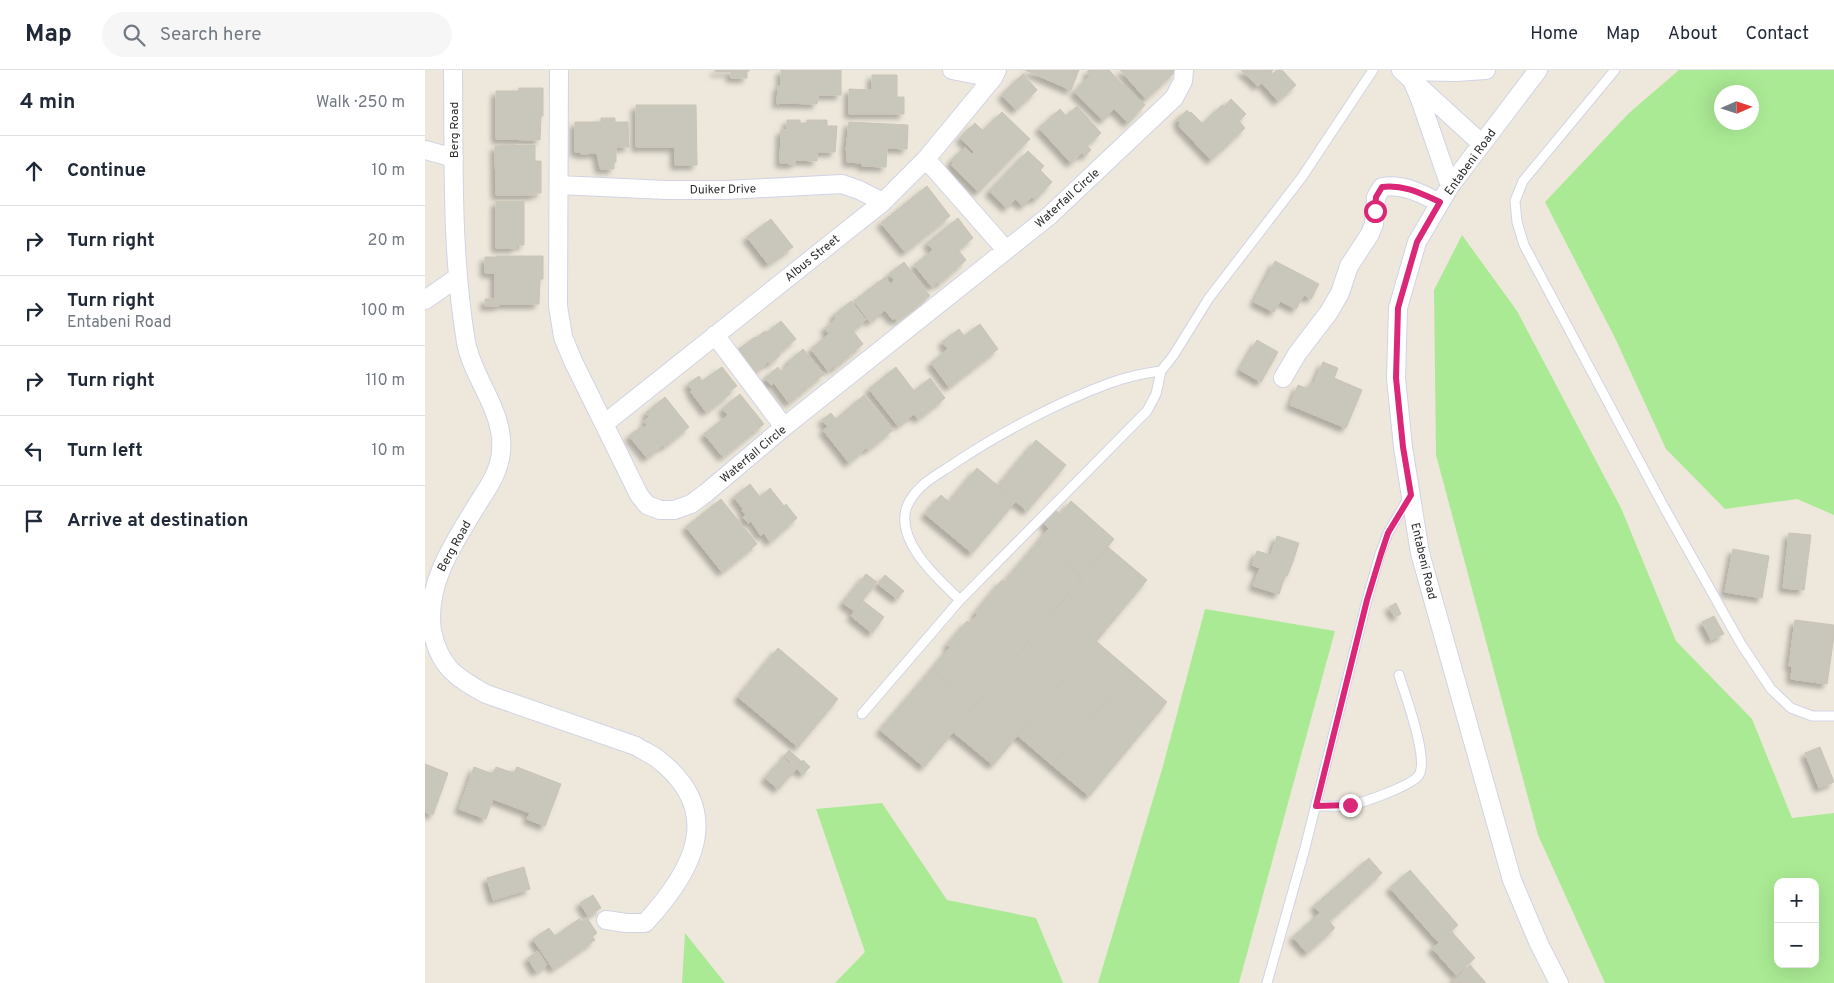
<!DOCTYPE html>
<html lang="en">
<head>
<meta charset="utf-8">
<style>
  body { margin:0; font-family:Overpass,sans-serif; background:#f6f6f7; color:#1f2937 }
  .controls { position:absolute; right:15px; bottom:15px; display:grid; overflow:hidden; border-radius:10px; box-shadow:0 5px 20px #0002 }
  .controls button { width:45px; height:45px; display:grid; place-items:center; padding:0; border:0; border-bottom:1px solid #e0e1e3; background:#fff; color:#1f2937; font:25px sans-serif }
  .compass { position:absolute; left:1289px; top:15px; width:45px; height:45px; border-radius:50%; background:#fff; box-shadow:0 5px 20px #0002; rotate:87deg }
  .stop { position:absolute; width:15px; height:15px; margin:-11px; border:4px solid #db2777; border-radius:50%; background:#fff }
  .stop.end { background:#db2777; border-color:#fff; box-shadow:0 1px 5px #0008 }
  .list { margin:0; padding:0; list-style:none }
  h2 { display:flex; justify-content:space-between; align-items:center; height:65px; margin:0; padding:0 20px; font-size:21px }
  h2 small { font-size:16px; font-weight:400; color:#747a83 }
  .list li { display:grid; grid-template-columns:32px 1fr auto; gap:15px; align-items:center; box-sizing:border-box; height:70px; padding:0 20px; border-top:1px solid #e0e1e3 }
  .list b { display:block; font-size:19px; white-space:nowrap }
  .list p { margin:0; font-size:16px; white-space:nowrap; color:#747a83 }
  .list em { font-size:16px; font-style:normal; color:#747a83 }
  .icon { flex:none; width:28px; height:28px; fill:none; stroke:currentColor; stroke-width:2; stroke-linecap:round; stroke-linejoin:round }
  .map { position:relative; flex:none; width:1409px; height:913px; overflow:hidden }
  header { display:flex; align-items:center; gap:30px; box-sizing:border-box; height:70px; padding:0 25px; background:#fff; border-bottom:1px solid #e0e1e3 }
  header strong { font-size:24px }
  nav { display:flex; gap:28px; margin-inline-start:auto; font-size:18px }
  .search { width:350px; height:45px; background:#f6f6f7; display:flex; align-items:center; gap:12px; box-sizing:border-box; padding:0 18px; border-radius:28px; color:#747a83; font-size:19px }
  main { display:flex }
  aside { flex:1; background:#fff }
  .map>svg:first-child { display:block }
  .green { fill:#aaea94; fill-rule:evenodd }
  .building { fill:#c9c6bb; stroke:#cac4b5; filter:url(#shadow) }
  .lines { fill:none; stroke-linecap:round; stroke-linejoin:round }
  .service-casing { stroke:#d1d3e5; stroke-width:11 }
  .minor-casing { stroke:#d1d3e5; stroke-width:20 }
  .service { stroke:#fff; stroke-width:9 }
  .minor { stroke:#fff; stroke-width:18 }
  .route { stroke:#db2777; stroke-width:6 }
  .labels { text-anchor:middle; stroke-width:4; stroke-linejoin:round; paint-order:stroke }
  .street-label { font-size:12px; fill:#2b2b2b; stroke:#fff }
</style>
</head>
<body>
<header>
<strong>Map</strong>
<div class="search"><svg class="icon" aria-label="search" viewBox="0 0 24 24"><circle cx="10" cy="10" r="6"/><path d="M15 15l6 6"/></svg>Search here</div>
<nav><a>Home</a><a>Map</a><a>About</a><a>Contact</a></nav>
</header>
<main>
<aside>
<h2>4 min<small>Walk · 250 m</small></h2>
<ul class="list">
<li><svg class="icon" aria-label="ahead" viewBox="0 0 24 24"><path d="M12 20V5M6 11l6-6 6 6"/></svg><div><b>Continue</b></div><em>10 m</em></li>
<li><svg class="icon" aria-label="right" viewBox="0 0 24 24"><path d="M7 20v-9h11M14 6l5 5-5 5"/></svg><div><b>Turn right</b></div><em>20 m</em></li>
<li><svg class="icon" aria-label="right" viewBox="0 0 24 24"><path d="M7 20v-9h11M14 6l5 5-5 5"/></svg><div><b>Turn right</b><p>Entabeni Road</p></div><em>100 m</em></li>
<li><svg class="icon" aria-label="right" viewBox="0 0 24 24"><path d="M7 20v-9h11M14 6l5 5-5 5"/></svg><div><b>Turn right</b></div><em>110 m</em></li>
<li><svg class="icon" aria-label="left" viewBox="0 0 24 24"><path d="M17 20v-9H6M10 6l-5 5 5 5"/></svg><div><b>Turn left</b></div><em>10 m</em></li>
<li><svg class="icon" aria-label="arrive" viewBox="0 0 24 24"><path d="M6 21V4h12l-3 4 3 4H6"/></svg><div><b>Arrive at destination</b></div></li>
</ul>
</aside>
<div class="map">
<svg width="1409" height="913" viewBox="0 0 1409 913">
  <defs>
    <filter id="shadow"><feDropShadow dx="-4.5" dy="4.5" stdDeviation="2.5" flood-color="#0004"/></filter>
  </defs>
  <rect width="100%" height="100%" fill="#eee8dc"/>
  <path class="green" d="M1254,0H1409V445L1372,429L1300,439L1241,379L1190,268L1120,132L1204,43ZM1326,22V52H1296V22Z
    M1037,165L1092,241L1196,438L1251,571L1327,649L1367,748L1409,743V913H1180L1113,765L1011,385L1009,220ZM1353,812H1390V894H1353Z
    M780,539L910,561L814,913H673L738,696Z
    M457,733L522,830L611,848L638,913H410L440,882L391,739Z
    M260,863L300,913H257Z"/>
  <path class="building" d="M290,0H324V1H322V8H306V2H290Z
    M356,0H416V25H393L392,34L356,33L352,34L353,16H356Z
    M600,0H654L646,20Z
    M664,0H684L698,15L699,14L720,35L703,53L689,39L678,50L649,22L665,5L662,2Z
    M695,0H749L750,2L721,29Z
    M816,0H848L846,2L847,3L833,16Z
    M852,0H857L871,15L853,31L837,13Z
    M598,4L612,20L591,40L577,25Z
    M447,5H472V27H479V44H424V19L447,20Z
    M94,18H118V46H116L115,70L71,69V21H94Z
    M806,29L821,44L814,51L820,58L786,90L754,56L755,53L752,50L762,40L764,43L766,42L778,54L797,35L799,37Z
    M211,35H271L272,95H250V77H211Z
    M652,36L676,63L662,76L666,80L660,86L657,83L646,93L614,58L635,39L641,46Z
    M577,42L605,69L553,122L526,95L528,93L526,91L540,77L547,84L549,82L535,68L550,53L558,61Z
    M176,48H190V52H203L204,77H191V92H189V99H175L172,83L156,84V82H150V52H176Z
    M362,50H375V53H382V50H402V56H412L410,82H392V91L370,90V94L355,93L356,60H362Z
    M424,52L483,55L482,79L462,78L461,97L437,96V93L422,92V81H421Z
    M110,75V91H116V123H110V125H71L70,76Z
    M603,81L619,96L615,100L627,112L610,130L607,127L598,136L590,129L582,138L564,121Z
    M502,116L525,146L480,182L456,153Z
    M71,131H99V175H91V178H71Z
    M533,148L548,168L533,180L541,190L514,214L513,212L507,217L489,195L508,180L502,173Z
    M346,149L368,177L343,194L322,167Z
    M71,186H118V209H115L114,234H74V236H60V229H70V203H60V187H71Z
    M850,191L894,214L886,229L879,225L871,239L855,231L849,242L829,232Z
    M479,192L505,226L472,251L470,248L468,250L460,240L445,252L429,231L460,207L465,214L469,210L464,204Z
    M426,231L441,250L428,261L438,274L410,298L408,297L403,301L386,279L404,264L400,258L411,249L408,246Z
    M356,251L371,269L354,283L355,285L345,294L343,292L330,303L313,283L316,281L314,279L330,267L331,268L340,261L341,263Z
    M555,254L573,279L524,317L506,293L523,279L517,272L534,259L539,266Z
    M832,270L853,282L836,312L815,300Z
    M378,279L399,304L364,333L349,313L346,315L340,308L353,297L356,302L364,295L362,293Z
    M898,292L913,298L909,308L937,320L921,358L865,335L873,315L883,319L886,312L889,313Z
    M297,297L312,316L303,322L305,324L281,342L266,322L267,320L263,314L274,306L277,311Z
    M471,297L489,321L505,308L520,328L493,349L489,344L473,356L444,319Z
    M315,324L339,354L298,387L279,364L303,345L297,339Z
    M439,325L468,360L443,380L441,378L424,393L398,360L403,357L397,350L406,343L411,349Z
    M240,327L264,357L239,377L238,375L222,388L204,366L217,356L218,358L222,355L219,351L224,347L221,343Z
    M611,370L641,395L602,441L573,416Z
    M552,398L591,431L547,483L500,444L516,425L524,432Z
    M325,414L335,427L345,418L359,436L361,434L372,448L345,472L339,463L336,466L326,451L323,453L318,447L321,445L317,440L318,439L309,427Z
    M296,429L332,474L297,502L261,457Z
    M646,431L689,469L657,507L614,471L624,458L618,453L629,439L635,444Z
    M1364,463L1386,465L1379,520L1358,518Z
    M852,466L874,473L867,494L862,506H860L854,524L828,516L835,498L827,495L832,481L846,485Z
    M614,471L657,507L550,636L507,599L525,577L522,575L542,551L545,553L552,545L550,543L577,510L579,512Z
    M683,477L722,510L568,695L528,662Z
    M1308,479L1344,486L1337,528L1300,522Z
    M441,504L452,512L429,541L418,533Z
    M460,505L479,521L472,529L453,514Z
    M437,530L459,547L447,563L426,546Z
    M971,533L976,544L970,547L964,537Z
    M1289,546L1299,564L1286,570L1277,552Z
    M1370,550L1409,555V566L1402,614L1366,609L1367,596H1364Z
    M671,571L706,601L627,695L592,665Z
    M353,578L413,629L373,677L313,627Z
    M507,599L550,636L499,697L455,660Z
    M706,601L742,632L664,726L627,695Z
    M1395,677L1409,712L1394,718L1380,683Z
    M364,680L377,692L372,698L359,686Z
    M358,688L371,699L353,719L340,708Z
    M378,690L385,697L378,704L371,698Z
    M0,694L23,703L8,745L0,742Z
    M49,697L68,704L71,697L89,703L92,697L136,714L120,756L102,749L105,743L68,729L61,749L34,739Z
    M944,788L957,803L904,851L910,858L882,883L868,867L895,843L889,836Z
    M99,797L105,819L68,830L62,808Z
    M985,800L1033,855L1026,861L1050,888L1031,905L1007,878L1014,873L965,818Z
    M168,825L176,838L163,846L155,833Z
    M162,848L172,863L167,867L170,870L128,899L108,869L124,858L130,866L154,849L157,852Z
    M113,881L122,895L111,902L103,888Z
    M1045,895L1061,913H1026Z"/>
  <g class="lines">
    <defs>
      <path id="service" d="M1190,0L1098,111L1090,131L1092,152L1099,175L1240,439L1316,574L1346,619L1366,638L1387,646H1409
        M535,530C513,509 472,473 481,439C484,430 492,420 499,414C507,407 518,401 527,395C573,364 633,332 685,313C702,307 719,303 736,301L748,286L784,228L877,107L948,0
        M437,644L535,530L722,341L731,324L736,301
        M891,736C902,736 914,737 925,735C938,733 988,715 994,705C1004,688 980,625 974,605
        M842,913L880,778L942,530L955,484L963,463L984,427"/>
      <path id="minor" d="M28,0C29,91 26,182 41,272C48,310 80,341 76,382C74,401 65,415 55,430C31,470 0,512 7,561C15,598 31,607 61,624L211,676C218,681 227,684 234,690C301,743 267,802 220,853H201L181,850
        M134,0L133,236L138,267L148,291L214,425L222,435L235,440H249L266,434L281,423L359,357L624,146L749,28L758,11L759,0
        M527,0L568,8
        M976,0L1057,74
        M1113,0L1025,116L992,172L973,238L971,308L978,377L995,483L1087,810L1114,874L1134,913
        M977,1L1031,2L1061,0
        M987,10L995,29L1025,116
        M0,80L29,88
        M501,89L581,180
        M134,115L241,120H301L417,114L434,120L458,132
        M0,230L33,207
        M290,265L359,357
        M858,308L872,284L904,242L915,223L924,196L945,164L949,154L951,127L957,117C978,113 997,124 1015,133
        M179,354L458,132L501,89L568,8L572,0"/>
    </defs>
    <use href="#service" class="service-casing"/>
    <use href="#minor" class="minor-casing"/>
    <use href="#service" class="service"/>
    <use href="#minor" class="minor"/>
  </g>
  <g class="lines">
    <path class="route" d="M925,735L891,736L942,530L956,484L963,463L986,425L978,377L971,308L973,238L992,172L1015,132C997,124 978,114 957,117L951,127L950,141"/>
  </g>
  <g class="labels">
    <g class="street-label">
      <text transform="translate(29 60) rotate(-90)" y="4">Berg Road</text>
      <text transform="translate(1045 92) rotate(-54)" y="4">Entabeni Road</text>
      <text transform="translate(298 119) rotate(-1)" y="4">Duiker Drive</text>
      <text transform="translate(642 128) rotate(-42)" y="4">Waterfall Circle</text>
      <text transform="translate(387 188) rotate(-39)" y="4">Albus Street</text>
      <text transform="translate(328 384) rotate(-40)" y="4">Waterfall Circle</text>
      <text transform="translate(29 476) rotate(-61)" y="4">Berg Road</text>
      <text transform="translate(999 491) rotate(77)" y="4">Entabeni Road</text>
    </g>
  </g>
</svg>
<div class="controls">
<button>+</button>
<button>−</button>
</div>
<svg class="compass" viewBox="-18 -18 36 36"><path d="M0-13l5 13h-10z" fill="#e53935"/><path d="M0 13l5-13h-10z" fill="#747a83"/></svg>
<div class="stop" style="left:950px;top:141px"></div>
<div class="stop end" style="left:925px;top:735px"></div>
</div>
</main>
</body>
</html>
